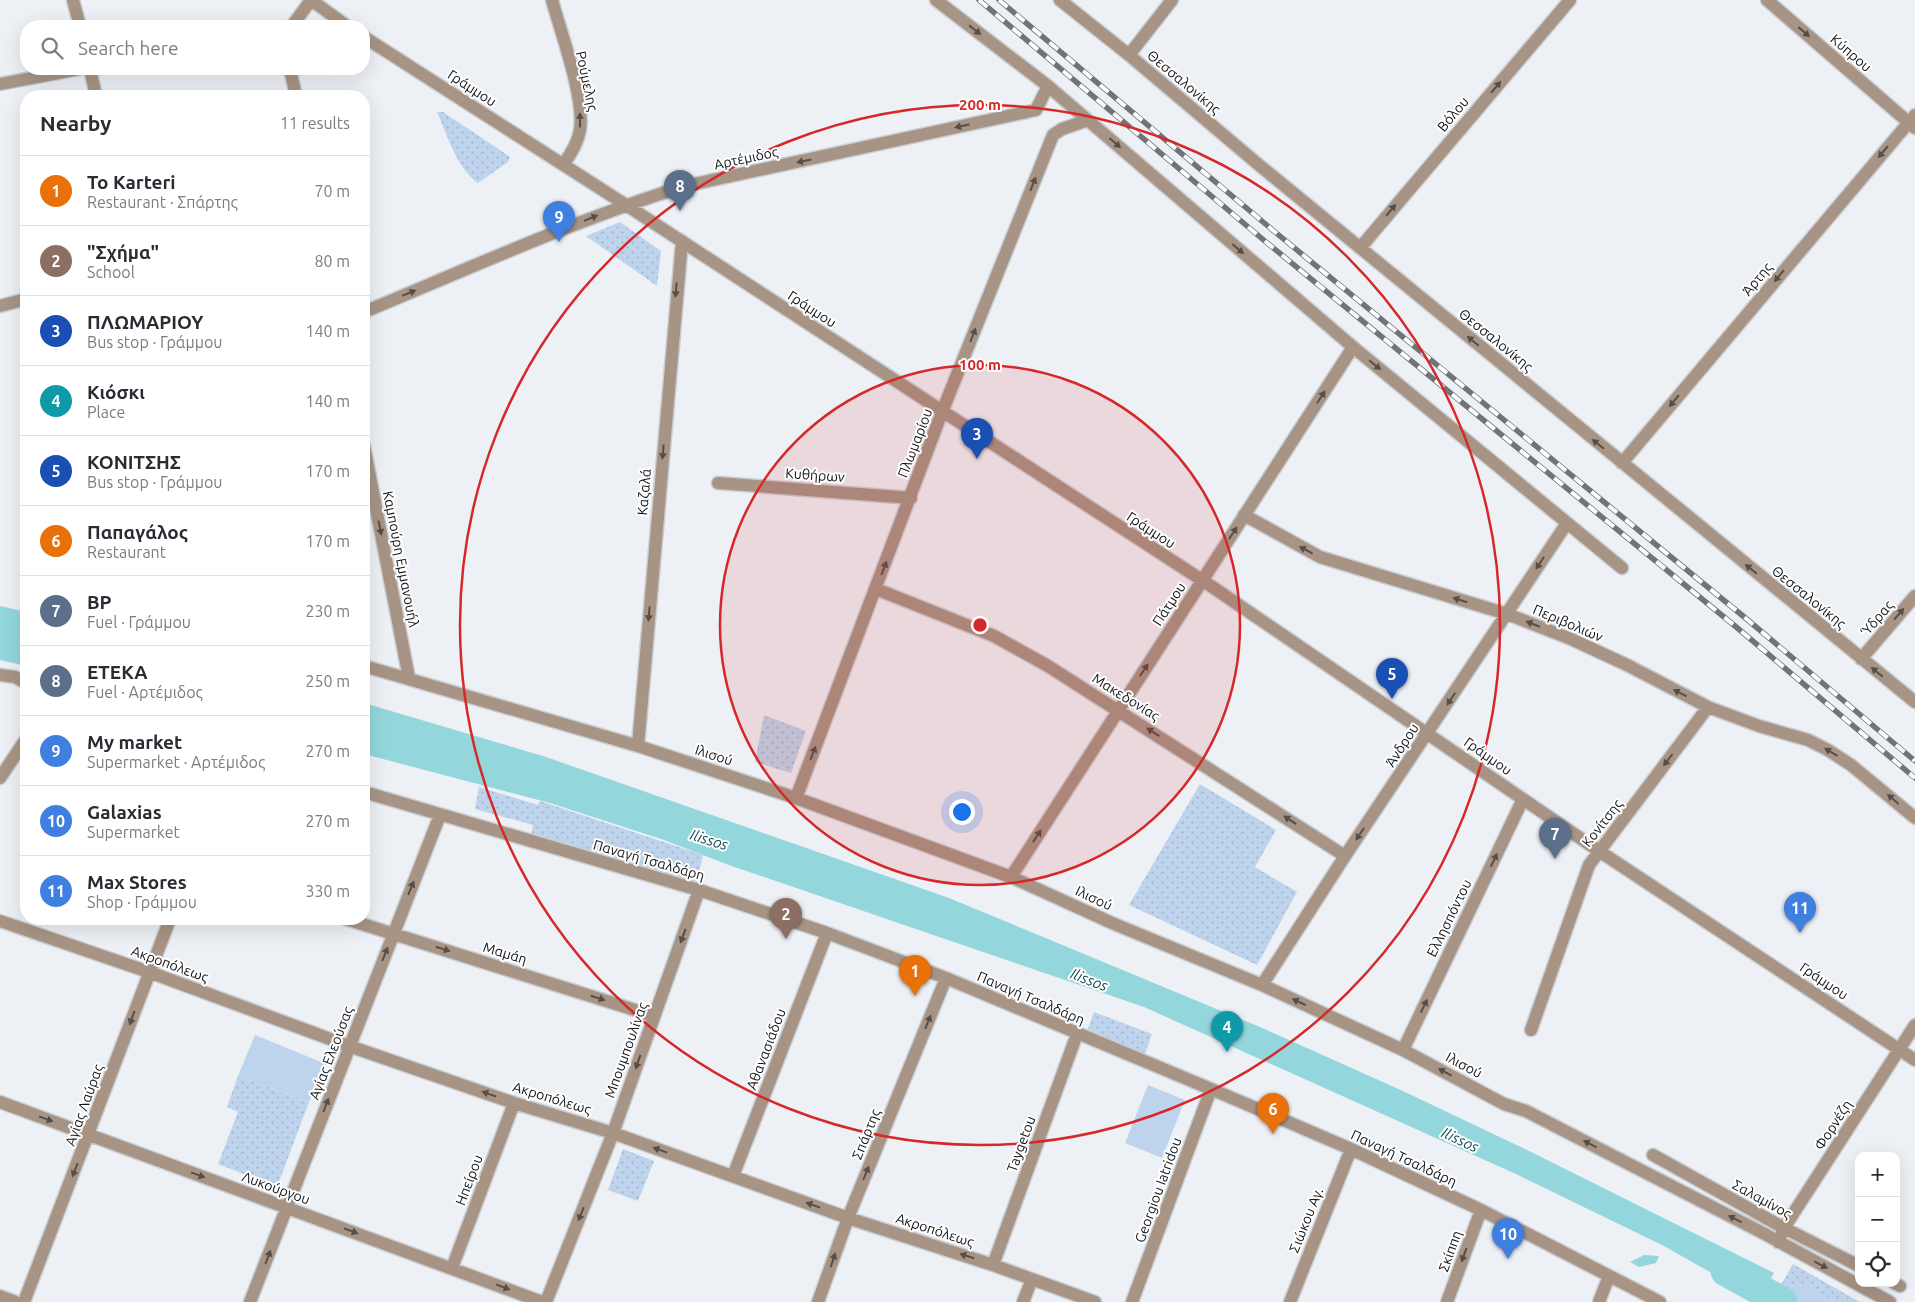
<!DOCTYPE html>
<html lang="en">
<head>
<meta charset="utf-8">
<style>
  body { margin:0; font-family:Ubuntu,sans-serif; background:#f2f2f3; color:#2b2b33 }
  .controls { position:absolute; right:15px; bottom:15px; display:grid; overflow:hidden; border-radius:10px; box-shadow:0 5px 20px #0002 }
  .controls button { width:45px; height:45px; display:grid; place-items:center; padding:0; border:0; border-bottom:1px solid #e1e1e2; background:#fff; color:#2b2b33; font:25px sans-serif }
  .you { position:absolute; left:961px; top:811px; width:18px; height:18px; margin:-12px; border:4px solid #fff; border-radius:50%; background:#1a73e8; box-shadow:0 0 0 8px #1a73e833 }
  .badge { display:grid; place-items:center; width:32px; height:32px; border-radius:50%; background:#111827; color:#fff; font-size:16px; font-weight:700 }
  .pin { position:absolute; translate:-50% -41px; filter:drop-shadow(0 1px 2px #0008) }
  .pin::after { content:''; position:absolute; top:26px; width:18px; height:15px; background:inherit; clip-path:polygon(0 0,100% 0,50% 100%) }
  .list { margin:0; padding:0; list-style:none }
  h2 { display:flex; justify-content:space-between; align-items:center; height:65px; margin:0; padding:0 20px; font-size:21px }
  h2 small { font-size:16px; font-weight:400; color:#7c7c81 }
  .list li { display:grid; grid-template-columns:32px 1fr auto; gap:15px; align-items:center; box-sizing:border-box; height:70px; padding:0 20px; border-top:1px solid #e1e1e2 }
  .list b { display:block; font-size:19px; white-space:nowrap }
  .list p { margin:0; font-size:16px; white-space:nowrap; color:#7c7c81 }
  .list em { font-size:16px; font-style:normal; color:#7c7c81 }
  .icon { flex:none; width:28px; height:28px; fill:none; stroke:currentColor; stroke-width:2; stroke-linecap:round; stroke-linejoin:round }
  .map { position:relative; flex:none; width:1915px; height:1302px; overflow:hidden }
  .search { position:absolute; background:#fff; box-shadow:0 5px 20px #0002; left:20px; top:20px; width:350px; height:55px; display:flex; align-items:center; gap:12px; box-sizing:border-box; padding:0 18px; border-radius:20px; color:#7c7c81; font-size:19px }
  .panel { position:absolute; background:#fff; box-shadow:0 5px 20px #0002; left:20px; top:90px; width:350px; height:835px; border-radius:20px }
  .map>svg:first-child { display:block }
  .green { fill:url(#green-dots) }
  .pitch { fill:#bed4ec }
  .water { fill:#93d7dc }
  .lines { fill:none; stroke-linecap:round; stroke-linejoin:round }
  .river { stroke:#93d7dc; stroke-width:31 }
  .minor-casing { stroke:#caced2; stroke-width:15 }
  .minor { stroke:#a79485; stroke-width:12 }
  .rail-casing { stroke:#717477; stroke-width:5.5 }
  .rail { stroke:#fefefe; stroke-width:4; stroke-dasharray:11; stroke-linecap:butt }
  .oneway { fill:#564e48 }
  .ring { fill:none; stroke:#d62828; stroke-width:2.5 }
  .labels { text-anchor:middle; stroke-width:4; stroke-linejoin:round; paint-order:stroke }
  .street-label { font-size:14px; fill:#131416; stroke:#fefefe }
  .water-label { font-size:15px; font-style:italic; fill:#114d52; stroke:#fefefe }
  .centre { fill:#d62828; stroke:#fefefe; stroke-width:2.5 }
  .ring-label { font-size:15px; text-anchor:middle; font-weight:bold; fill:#d62828; stroke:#fefefe; stroke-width:4; stroke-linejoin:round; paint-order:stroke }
</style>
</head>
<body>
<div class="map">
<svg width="1915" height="1302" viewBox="0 0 1915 1302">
  <defs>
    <pattern id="green-dots" width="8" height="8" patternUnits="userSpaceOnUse" patternTransform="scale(1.25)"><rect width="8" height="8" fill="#bed4ec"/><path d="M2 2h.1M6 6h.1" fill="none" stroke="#a2b5ca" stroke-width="1.8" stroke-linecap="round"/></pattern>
  </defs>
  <rect width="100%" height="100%" fill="#edf1f6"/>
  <path class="green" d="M437,112H443L503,152L510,157L508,162L478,183C457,169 447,134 437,112Z
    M620,222L661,251L657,286L586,236Z
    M764,715L806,731L791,773L755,762Z
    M1200,784L1276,830L1255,867L1297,892L1257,965L1129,905Z
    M479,787L538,805L540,801L703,855L697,882L531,836L533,825L475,809Z
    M1094,1012L1152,1034L1144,1057L1086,1034Z
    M238,1076L309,1102L277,1187L218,1164L238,1112L227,1107Z
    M623,1149L654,1161L638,1201L608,1190Z
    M1793,1264L1860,1302H1771Z"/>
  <path class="pitch" d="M255,1035L326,1064L309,1102L238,1076Z
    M1148,1085L1185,1100L1162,1158L1125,1143Z
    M1796,1280L1836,1302H1784Z"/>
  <path class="water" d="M0,606L26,612V666L0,660Z
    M364,703L546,757L949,898L1260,1027L1403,1091L1529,1151L1774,1273L1759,1300L1664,1246L1518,1175L1144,1007L726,864L664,840L550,803L364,754Z
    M1644,1255L1659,1256L1656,1263L1639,1267L1630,1262Z"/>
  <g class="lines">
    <path class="river" d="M1726,1271L1782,1302"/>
    <defs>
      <path id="minor" d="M73,0L80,26
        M552,0C561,33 585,98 580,130C578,143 571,154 563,165
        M936,0L1048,86L1353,347L1622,568
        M1060,0L1129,55L1259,165L1915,702
        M1767,0L1915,128
        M292,26L311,0L347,26
        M364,37L626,205L1211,586L1599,851L1915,1060
        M1129,55L1172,0
        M90,69L96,96
        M290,69L296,96
        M0,84L79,69
        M1360,248L1570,0
        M0,306L26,299
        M364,312C470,268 575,220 685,186L1036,110L1048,86
        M364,446L409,678
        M1622,463L1915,115
        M718,483L911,498
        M1244,515L1320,557L1507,614L1571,639L1627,665L1708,707L1759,726L1808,740L1828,750L1851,765L1915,818
        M876,589L994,636L1048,666L1345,856
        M1861,659L1915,596
        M364,666L638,746L796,798L1011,877L1112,923L1262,985L1403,1050L1504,1104L1526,1111L1763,1233L1890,1302
        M0,675L15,677L26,683
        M638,746L682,241
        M0,778L26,739
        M364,792L699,890L827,933L946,978L1211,1089L1351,1149L1481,1210L1660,1302
        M796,798L942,412L1053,135L1062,129L1088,120
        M1011,877L1353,347
        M346,919L654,1016
        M0,921L149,972L349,1046L514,1103L613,1133L848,1218L993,1265L1095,1302
        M1262,985L1345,856L1567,523
        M1531,1030L1589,865L1708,707
        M1403,1050L1523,799
        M0,1102L542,1302
        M1653,1155L1784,1228L1859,1266
        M733,1176L827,933
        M1778,1242L1784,1228L1915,1025
        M993,1265L1077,1034
        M452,1268L514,1103
        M1894,1283L1900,1286
        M0,1296L16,1302
        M24,1302L170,919
        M250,1302L440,815
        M546,1302L613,1133L699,890
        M818,1302L848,1218L946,978
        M1023,1302L1032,1279
        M1132,1302L1211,1089
        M1290,1302L1351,1149
        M1447,1302L1481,1210
        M1599,1302L1609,1276"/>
    </defs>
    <use href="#minor" class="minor-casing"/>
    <use href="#minor" class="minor"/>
    <defs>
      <path id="rail" d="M979,0L1266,242L1735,626L1915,778
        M999,0L1275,232L1743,616L1915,761"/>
    </defs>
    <use href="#rail" class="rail-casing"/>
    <use href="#rail" class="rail"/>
  </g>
  <defs><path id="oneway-solid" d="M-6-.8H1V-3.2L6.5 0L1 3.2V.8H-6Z" transform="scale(1.25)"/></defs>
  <g class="oneway">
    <use href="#oneway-solid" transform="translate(975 30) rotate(38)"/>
    <use href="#oneway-solid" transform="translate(1804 32) rotate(41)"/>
    <use href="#oneway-solid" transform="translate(1496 87) rotate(-50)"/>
    <use href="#oneway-solid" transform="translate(580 120) rotate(-91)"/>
    <use href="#oneway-solid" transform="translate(962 126) rotate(168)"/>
    <use href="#oneway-solid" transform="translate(1115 143) rotate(41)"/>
    <use href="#oneway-solid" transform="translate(1883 152) rotate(130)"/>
    <use href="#oneway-solid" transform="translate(804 161) rotate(168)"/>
    <use href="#oneway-solid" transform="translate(1033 184) rotate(-68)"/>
    <use href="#oneway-solid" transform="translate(1391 210) rotate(-50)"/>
    <use href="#oneway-solid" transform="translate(591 218) rotate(-22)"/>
    <use href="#oneway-solid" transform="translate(1238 249) rotate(41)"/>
    <use href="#oneway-solid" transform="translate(1779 276) rotate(130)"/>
    <use href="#oneway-solid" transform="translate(676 290) rotate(95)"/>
    <use href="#oneway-solid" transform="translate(409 293) rotate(-22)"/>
    <use href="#oneway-solid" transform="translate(973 335) rotate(-69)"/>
    <use href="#oneway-solid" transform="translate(1473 341) rotate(-141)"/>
    <use href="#oneway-solid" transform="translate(1375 365) rotate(39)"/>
    <use href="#oneway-solid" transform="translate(1321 397) rotate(-57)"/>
    <use href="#oneway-solid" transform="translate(1674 401) rotate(130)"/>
    <use href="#oneway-solid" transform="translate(1598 444) rotate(-141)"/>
    <use href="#oneway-solid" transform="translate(663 452) rotate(95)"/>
    <use href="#oneway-solid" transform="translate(380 528) rotate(79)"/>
    <use href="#oneway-solid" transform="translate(1233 533) rotate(-57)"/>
    <use href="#oneway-solid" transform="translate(1306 550) rotate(-152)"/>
    <use href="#oneway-solid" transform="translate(1540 563) rotate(123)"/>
    <use href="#oneway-solid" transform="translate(884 568) rotate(-69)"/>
    <use href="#oneway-solid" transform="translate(1751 569) rotate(-141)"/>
    <use href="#oneway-solid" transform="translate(1460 600) rotate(-163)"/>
    <use href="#oneway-solid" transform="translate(649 614) rotate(95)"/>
    <use href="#oneway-solid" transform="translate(1899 614) rotate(-49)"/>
    <use href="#oneway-solid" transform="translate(1533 624) rotate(-158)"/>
    <use href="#oneway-solid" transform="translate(1144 670) rotate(-57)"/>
    <use href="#oneway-solid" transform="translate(1877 672) rotate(-141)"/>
    <use href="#oneway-solid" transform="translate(1680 693) rotate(-153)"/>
    <use href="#oneway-solid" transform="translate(1451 699) rotate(124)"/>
    <use href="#oneway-solid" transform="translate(1153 732) rotate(-147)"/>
    <use href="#oneway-solid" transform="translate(1831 752) rotate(-149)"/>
    <use href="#oneway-solid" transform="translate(813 753) rotate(-69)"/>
    <use href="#oneway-solid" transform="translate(1668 760) rotate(127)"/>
    <use href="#oneway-solid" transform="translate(1893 799) rotate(-139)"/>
    <use href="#oneway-solid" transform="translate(1290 820) rotate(-147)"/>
    <use href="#oneway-solid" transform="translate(1360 834) rotate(124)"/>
    <use href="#oneway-solid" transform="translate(1037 836) rotate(-57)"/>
    <use href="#oneway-solid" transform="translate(1494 860) rotate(-64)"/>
    <use href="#oneway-solid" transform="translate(411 888) rotate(-68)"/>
    <use href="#oneway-solid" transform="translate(683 936) rotate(110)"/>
    <use href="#oneway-solid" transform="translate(443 949) rotate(17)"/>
    <use href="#oneway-solid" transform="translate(385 954) rotate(-69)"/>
    <use href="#oneway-solid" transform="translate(598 998) rotate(17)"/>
    <use href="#oneway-solid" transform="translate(1299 1002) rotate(-155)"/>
    <use href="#oneway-solid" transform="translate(1424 1006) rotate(-64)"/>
    <use href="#oneway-solid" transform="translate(132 1018) rotate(110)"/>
    <use href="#oneway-solid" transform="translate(928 1022) rotate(-68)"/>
    <use href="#oneway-solid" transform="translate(638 1062) rotate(109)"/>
    <use href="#oneway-solid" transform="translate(1445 1072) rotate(-152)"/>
    <use href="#oneway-solid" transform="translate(489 1094) rotate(-161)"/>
    <use href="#oneway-solid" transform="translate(326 1105) rotate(-69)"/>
    <use href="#oneway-solid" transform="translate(46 1119) rotate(20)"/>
    <use href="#oneway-solid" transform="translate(1590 1144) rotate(-153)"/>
    <use href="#oneway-solid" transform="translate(660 1150) rotate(-160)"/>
    <use href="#oneway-solid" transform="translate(75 1170) rotate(111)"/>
    <use href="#oneway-solid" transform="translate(866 1173) rotate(-68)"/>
    <use href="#oneway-solid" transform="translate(198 1175) rotate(20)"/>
    <use href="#oneway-solid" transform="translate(813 1205) rotate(-160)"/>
    <use href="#oneway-solid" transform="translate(581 1214) rotate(112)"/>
    <use href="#oneway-solid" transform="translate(1735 1219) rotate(-153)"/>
    <use href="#oneway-solid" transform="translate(351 1231) rotate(20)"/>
    <use href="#oneway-solid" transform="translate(1464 1255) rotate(110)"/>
    <use href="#oneway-solid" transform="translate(967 1256) rotate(-162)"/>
    <use href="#oneway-solid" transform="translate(268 1257) rotate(-69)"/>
    <use href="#oneway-solid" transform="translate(833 1260) rotate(-71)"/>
    <use href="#oneway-solid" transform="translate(1821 1265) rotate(28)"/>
    <use href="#oneway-solid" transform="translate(503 1287) rotate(21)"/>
  </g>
  <circle cx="980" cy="625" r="260" fill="#d62828" fill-opacity=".12"/>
  <g class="ring">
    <circle cx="980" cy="625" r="260"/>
    <circle cx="980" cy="625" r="520"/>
  </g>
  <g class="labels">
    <g class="street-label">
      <text transform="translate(1851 53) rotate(41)" y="5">Κύπρου</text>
      <text transform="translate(587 81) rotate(78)" y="5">Ρούμελης</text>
      <text transform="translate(1184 82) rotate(40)" y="5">Θεσσαλονίκης</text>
      <text transform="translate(472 88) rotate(33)" y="5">Γράμμου</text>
      <text transform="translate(1453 114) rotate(-50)" y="5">Βόλου</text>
      <text transform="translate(746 158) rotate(-12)" y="5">Αρτέμιδος</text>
      <text transform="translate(1757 279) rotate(-50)" y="5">Άρτης</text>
      <text transform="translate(812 309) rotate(33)" y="5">Γράμμου</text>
      <text transform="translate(1496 340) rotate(39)" y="5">Θεσσαλονίκης</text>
      <text transform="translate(915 443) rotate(-69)" y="5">Πλωμαρίου</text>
      <text transform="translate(815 475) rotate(4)" y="5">Κυθήρων</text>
      <text transform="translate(644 492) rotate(-85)" y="5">Καζαλά</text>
      <text transform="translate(1151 530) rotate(33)" y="5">Γράμμου</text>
      <text transform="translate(401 559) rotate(79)" y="5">Καμπούρη Εμμανουήλ</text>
      <text transform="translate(1809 597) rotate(39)" y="5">Θεσσαλονίκης</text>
      <text transform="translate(1169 604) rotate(-57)" y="5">Πάτμου</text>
      <text transform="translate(1877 618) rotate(-49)" y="5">Ύδρας</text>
      <text transform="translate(1568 623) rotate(23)" y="5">Περιβολιών</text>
      <text transform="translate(1126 697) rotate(32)" y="5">Μακεδονίας</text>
      <text transform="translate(1402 745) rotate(-57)" y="5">Άνδρου</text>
      <text transform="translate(714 755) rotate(18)" y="5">Ιλισού</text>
      <text transform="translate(1488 756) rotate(35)" y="5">Γράμμου</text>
      <text transform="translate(1602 823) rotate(-52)" y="5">Κονίτσης</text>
      <text transform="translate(649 860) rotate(16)" y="5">Παναγή Τσαλδάρη</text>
      <text transform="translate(1094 898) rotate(25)" y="5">Ιλισού</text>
      <text transform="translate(1449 918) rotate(-64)" y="5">Ελλησπόντου</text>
      <text transform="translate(505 953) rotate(17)" y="5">Μαμάη</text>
      <text transform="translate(170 964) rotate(20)" y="5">Ακροπόλεως</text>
      <text transform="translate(1824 981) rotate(34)" y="5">Γράμμου</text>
      <text transform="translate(1031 998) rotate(23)" y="5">Παναγή Τσαλδάρη</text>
      <text transform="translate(766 1049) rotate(-69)" y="5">Αθανασιάδου</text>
      <text transform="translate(626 1050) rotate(-70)" y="5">Μπουμπουλίνας</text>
      <text transform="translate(331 1053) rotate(-69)" y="5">Αγίας Ελεούσας</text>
      <text transform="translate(1464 1065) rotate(28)" y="5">Ιλισού</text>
      <text transform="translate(552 1098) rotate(17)" y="5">Ακροπόλεως</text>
      <text transform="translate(84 1105) rotate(-70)" y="5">Αγίας Λαύρας</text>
      <text transform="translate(1833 1125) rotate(-57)" y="5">Φορνέζη</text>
      <text transform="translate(866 1134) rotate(-68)" y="5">Σπάρτης</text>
      <text transform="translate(1021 1144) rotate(-70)" y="5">Taygetou</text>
      <text transform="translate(1404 1158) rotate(25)" y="5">Παναγή Τσαλδάρη</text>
      <text transform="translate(469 1180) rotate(-69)" y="5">Ηπείρου</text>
      <text transform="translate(276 1188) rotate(20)" y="5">Λυκούργου</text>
      <text transform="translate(1158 1190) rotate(-70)" y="5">Georgiou Iatridou</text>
      <text transform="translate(1762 1199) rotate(29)" y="5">Σαλαμίνος</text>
      <text transform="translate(1306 1220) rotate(-68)" y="5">Σιώκου Αγ.</text>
      <text transform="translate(935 1230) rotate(18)" y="5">Ακροπόλεως</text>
      <text transform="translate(1450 1251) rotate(-70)" y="5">Σκίππη</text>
    </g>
    <g class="water-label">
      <text transform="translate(709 840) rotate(17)" y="5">Ilissos</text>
      <text transform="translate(1089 980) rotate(21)" y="5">Ilissos</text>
      <text transform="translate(1460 1140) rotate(25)" y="5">Ilissos</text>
    </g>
  </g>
  <circle cx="980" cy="625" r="8" class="centre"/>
  <g class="ring-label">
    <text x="980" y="110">200 m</text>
    <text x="980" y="370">100 m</text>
  </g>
</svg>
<div class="controls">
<button>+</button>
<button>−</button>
<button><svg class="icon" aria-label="locate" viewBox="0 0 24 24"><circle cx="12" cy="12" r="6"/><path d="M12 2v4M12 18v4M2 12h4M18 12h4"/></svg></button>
</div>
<div class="you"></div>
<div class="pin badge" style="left:915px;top:996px;background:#e8710a">1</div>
<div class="pin badge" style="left:786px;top:939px;background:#8d6e63">2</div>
<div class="pin badge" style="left:977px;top:459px;background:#1a4fb4">3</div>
<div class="pin badge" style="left:1227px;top:1052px;background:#0f9aa8">4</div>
<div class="pin badge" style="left:1392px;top:699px;background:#1a4fb4">5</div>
<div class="pin badge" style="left:1273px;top:1134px;background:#e8710a">6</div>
<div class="pin badge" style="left:1555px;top:859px;background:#5c6f8a">7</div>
<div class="pin badge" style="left:680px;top:211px;background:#5c6f8a">8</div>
<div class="pin badge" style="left:559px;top:242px;background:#3f7fe0">9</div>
<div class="pin badge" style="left:1508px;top:1259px;background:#3f7fe0">10</div>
<div class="pin badge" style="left:1800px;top:933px;background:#3f7fe0">11</div>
<div class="search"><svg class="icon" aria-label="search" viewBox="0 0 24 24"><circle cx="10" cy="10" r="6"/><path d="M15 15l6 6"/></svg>Search here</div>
<section class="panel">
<h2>Nearby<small>11 results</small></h2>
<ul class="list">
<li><span class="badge" style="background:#e8710a">1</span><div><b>To Karteri</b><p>Restaurant · Σπάρτης</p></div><em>70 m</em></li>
<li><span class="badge" style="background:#8d6e63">2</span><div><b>&quot;Σχήμα&quot;</b><p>School</p></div><em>80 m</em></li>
<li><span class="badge" style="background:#1a4fb4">3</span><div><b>ΠΛΩΜΑΡΙΟΥ</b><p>Bus stop · Γράμμου</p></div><em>140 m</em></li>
<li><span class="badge" style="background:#0f9aa8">4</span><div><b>Κιόσκι</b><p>Place</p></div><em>140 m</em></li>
<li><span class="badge" style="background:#1a4fb4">5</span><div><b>ΚΟΝΙΤΣΗΣ</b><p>Bus stop · Γράμμου</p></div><em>170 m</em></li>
<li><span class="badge" style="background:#e8710a">6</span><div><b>Παπαγάλος</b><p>Restaurant</p></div><em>170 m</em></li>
<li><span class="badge" style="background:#5c6f8a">7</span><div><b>BP</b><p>Fuel · Γράμμου</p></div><em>230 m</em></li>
<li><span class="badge" style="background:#5c6f8a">8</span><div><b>ΕΤΕΚΑ</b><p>Fuel · Αρτέμιδος</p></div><em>250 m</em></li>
<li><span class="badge" style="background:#3f7fe0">9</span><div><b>My market</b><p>Supermarket · Αρτέμιδος</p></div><em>270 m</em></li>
<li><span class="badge" style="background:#3f7fe0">10</span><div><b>Galaxias</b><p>Supermarket</p></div><em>270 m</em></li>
<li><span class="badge" style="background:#3f7fe0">11</span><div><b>Max Stores</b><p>Shop · Γράμμου</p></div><em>330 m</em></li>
</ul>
</section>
</div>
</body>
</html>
